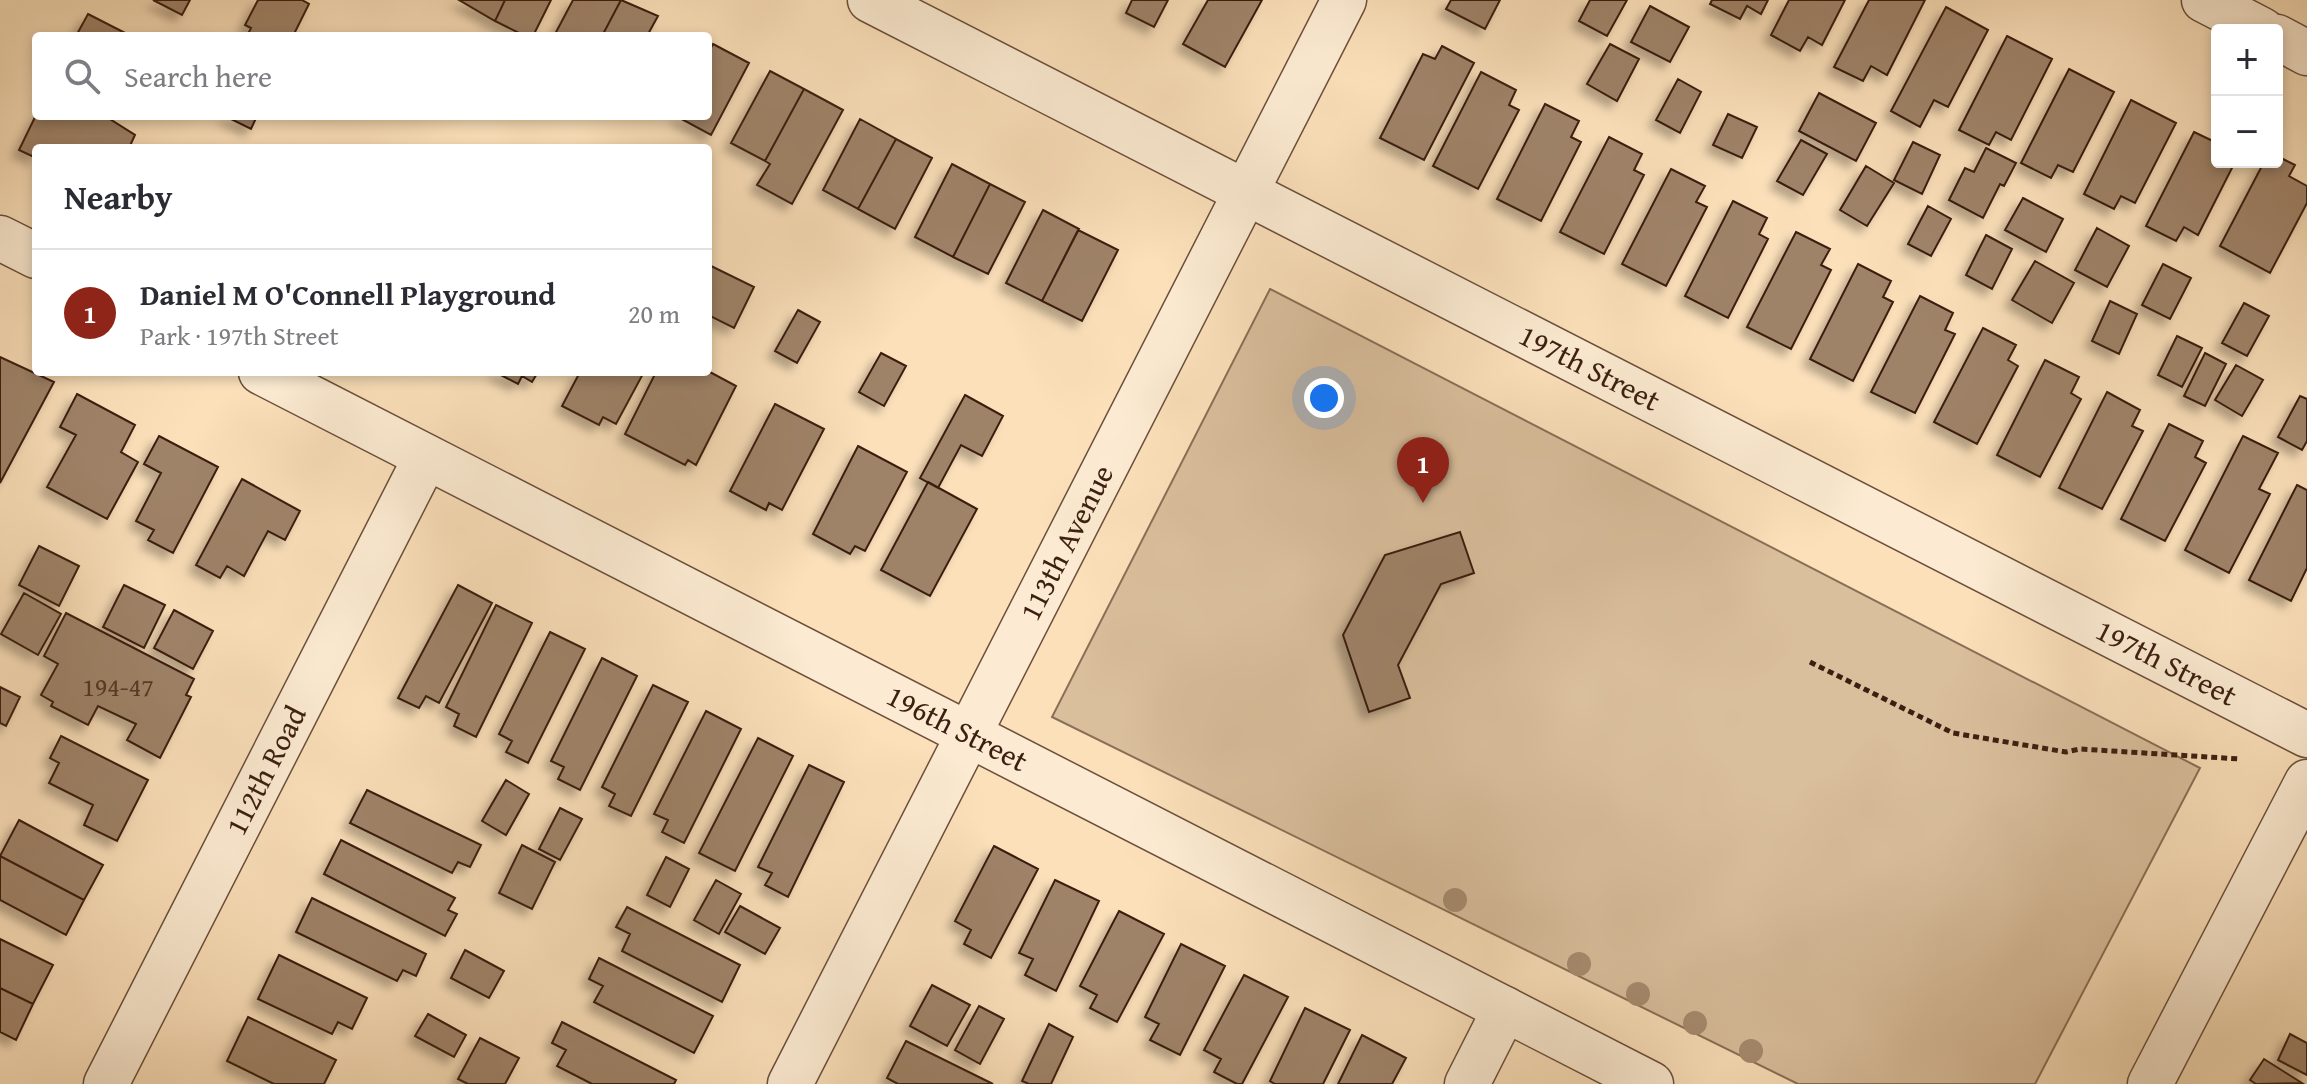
<!DOCTYPE html>
<html lang="en">
<head>
<meta charset="utf-8">
<style>
  body { margin:0; font-family:"Gentium Book Plus",serif; background:#f2f2f3; color:#2b2b33 }
  .controls { position:absolute; right:24px; top:24px; display:grid; overflow:hidden; border-radius:8px; box-shadow:0 4px 12px #0003 }
  .controls button { width:72px; height:72px; display:grid; place-items:center; padding:0; border:0; border-bottom:2px solid #e1e1e2; background:#fff; color:#2b2b33; font:40px sans-serif }
  .you { position:absolute; left:1324px; top:398px; width:28px; height:28px; margin:-20px; border:6px solid #fff; border-radius:50%; background:#1a73e8; box-shadow:0 0 0 12px #1a73e833 }
  .badge { display:grid; place-items:center; width:52px; height:52px; border-radius:50%; background:#8f2418; color:#fff; font-size:26px; font-weight:700 }
  .pin { position:absolute; translate:-50% -66px; filter:drop-shadow(0 2px 4px #0008) }
  .pin::after { content:''; position:absolute; top:42px; width:28px; height:24px; background:inherit; clip-path:polygon(0 0,100% 0,50% 100%) }
  .list { margin:0; padding:0; list-style:none }
  h2 { display:flex; justify-content:space-between; align-items:center; height:104px; margin:0; padding:0 32px; font-size:34px }
  h2 small { font-size:26px; font-weight:400; color:#7c7c81 }
  .list li { display:grid; grid-template-columns:52px 1fr auto; gap:24px; align-items:center; box-sizing:border-box; height:128px; padding:0 32px; border-top:2px solid #e1e1e2 }
  .list b { display:block; font-size:30px; white-space:nowrap }
  .list p { margin:0; font-size:26px; white-space:nowrap; color:#7c7c81 }
  .list em { font-size:26px; font-style:normal; color:#7c7c81 }
  .icon { flex:none; width:44px; height:44px; fill:none; stroke:currentColor; stroke-width:2; stroke-linecap:round; stroke-linejoin:round }
  .map { position:relative; flex:none; width:2307px; height:1084px; overflow:hidden }
  .search { position:absolute; background:#fff; box-shadow:0 4px 12px #0003; left:32px; top:32px; width:680px; height:88px; display:flex; align-items:center; gap:20px; box-sizing:border-box; padding:0 28px; border-radius:8px; color:#7c7c81; font-size:30px }
  .panel { position:absolute; background:#fff; box-shadow:0 4px 12px #0003; left:32px; top:144px; width:680px; height:232px; border-radius:8px }
  .map>svg:first-child { display:block }
  .green { fill:#dabf9d; stroke:#8a6f57; stroke-width:2 }
  .building { fill:#9f8369; stroke:#3b1f11; stroke-width:2; filter:url(#shadow) }
  .lines { fill:none; stroke-linecap:round; stroke-linejoin:round }
  .street-casing { stroke:#6b4f3b; stroke-width:47 }
  .path { stroke:#3b1f11; stroke-width:5; stroke-dasharray:6 4; stroke-linecap:butt }
  .street { stroke:#fcebd2; stroke-width:44 }
  .tree { fill:#a78c70 }
  .labels { text-anchor:middle; stroke-width:6; stroke-linejoin:round; paint-order:stroke }
  .number-label { font-size:26px; fill:#543827 }
  .street-label { font-size:30px; fill:#3b1f11; stroke:#fcebd2 }
</style>
</head>
<body>
<div class="map">
<svg width="2307" height="1084" viewBox="0 0 2307 1084">
  <defs>
    <filter id="shadow"><feDropShadow dx="-7" dy="7" stdDeviation="4" flood-color="#0004"/></filter>
  </defs>
  <rect width="100%" height="100%" fill="#fbe0ba"/>
  <filter id="stains"><feTurbulence type="fractalNoise" baseFrequency=".0025" numOctaves="4"/><feColorMatrix values="0 0 0 0 .2 0 0 0 0 .09 0 0 0 0 .02 0 0 0 .5 -.17"/></filter>
  <radialGradient id="worn" r=".72"><stop offset=".6" stop-color="#630" stop-opacity="0"/><stop offset="1" stop-color="#630" stop-opacity=".3"/></radialGradient>
  <path class="green" d="M1270,289L2200,768L2035,1084H1798L1052,717Z"/>
  <path class="building" d="M153,0H190L182,15Z
    M258,0H302L309,4L293,36H247L251,28L245,25Z
    M459,0H505L495,21Z
    M505,0H551L533,36H525L495,21Z
    M573,0H621L602,36H554Z
    M621,0L658,16L647,36H602Z
    M1132,0H1168L1154,27L1126,13Z
    M1208,0H1262L1225,67L1183,44Z
    M1451,0H1500L1485,29L1446,9Z
    M1590,0H1627L1607,36L1579,21Z
    M1712,0H1768L1761,14L1747,6L1740,19L1710,4Z
    M1789,0H1845L1822,45L1808,37L1800,51L1771,35Z
    M1869,0H1925L1887,75L1871,66L1863,81L1834,67Z
    M1650,6L1689,27L1670,62L1631,42Z
    M1946,7L1988,30L1948,107L1934,100L1920,127L1891,111Z
    M88,14L131,36H76Z
    M2007,36L2052,59L2011,140L1996,132L1989,145L1959,130Z
    M713,44L749,63L711,135L676,116H708V53Z
    M1610,44L1639,59L1617,101L1587,84Z
    M1442,46L1474,63L1424,160L1380,138L1423,54L1435,59Z
    M2069,69L2114,92L2073,172L2058,165L2051,178L2021,163Z
    M770,71L804,89L765,161L731,143Z
    M1481,72L1516,90L1509,105L1519,110L1478,189L1433,166Z
    M1678,79L1701,92L1680,133L1656,120Z
    M804,89L843,110L792,204L757,185L770,164L765,161Z
    M1819,93L1876,123L1856,161L1799,131Z
    M2131,100L2176,123L2135,203L2121,196L2114,209L2084,194Z
    M1545,104L1579,121L1571,137L1581,142L1541,221L1497,199Z
    M1728,114L1757,127L1742,158L1713,145Z
    M36,115L105,116L135,135L129,148H36V158L19,150Z
    M225,116H257L251,129Z
    M860,119L896,139L858,209L823,190Z
    M2194,132L2217,143V162H2235L2198,235L2184,227L2176,241L2146,226Z
    M1609,137L1642,154L1634,170L1644,175L1604,254L1560,232Z
    M896,139L932,158L895,229L858,209Z
    M1801,140L1827,154L1803,195L1777,181Z
    M1913,142L1940,155L1922,194L1894,180Z
    M1986,148L2016,163L2004,186L2000,184L1983,218L1949,200L1965,168L1974,172Z
    M2277,156L2295,165L2289,176L2307,186V203L2270,273L2220,246L2264,162H2277Z
    M952,164L990,184L953,257L915,237Z
    M1866,166L1894,183L1867,226L1840,210Z
    M1671,169L1705,186L1696,202L1707,207L1666,286L1622,264Z
    M990,184L1025,202L988,274L953,257Z
    M2023,198L2063,219L2046,252L2005,230Z
    M1733,201L1767,218L1759,234L1768,239L1728,318L1685,296Z
    M1928,206L1951,219L1931,256L1908,244Z
    M1043,210L1079,229L1042,301L1006,283Z
    M2097,228L2129,246L2107,287L2075,270Z
    M1078,230L1118,250L1082,321L1042,301Z
    M1796,232L1830,249L1821,265L1831,270L1791,349L1747,327Z
    M1986,235L2012,249L1992,289L1966,275Z
    M2035,261L2074,283L2052,323L2012,300Z
    M1858,264L1891,281L1883,297L1893,302L1853,381L1810,359Z
    M2163,264L2191,278L2170,319L2142,305Z
    M711,266L754,287L734,328L708,315V273Z
    M1920,296L1953,313L1945,330L1955,334L1915,413L1871,392Z
    M2110,301L2137,314L2119,354L2092,341Z
    M2244,303L2269,316L2247,356L2222,343Z
    M798,310L820,322L797,363L775,351Z
    M1983,328L2016,345L2008,360L2018,366L1977,444L1934,422Z
    M2177,336L2202,348L2182,387L2158,375Z
    M881,353L906,366L884,406L859,392Z
    M2205,353L2226,364L2205,406L2184,396Z
    M0,357L54,382L0,483Z
    M2045,360L2079,377L2071,393L2081,399L2040,477L1997,455Z
    M2236,365L2263,380L2242,416L2215,400Z
    M708,371L736,386L696,465L688,460L685,465L625,434L656,372Z
    M495,372H538L532,382L522,376L518,384Z
    M580,372H644L616,424L603,417L599,425L562,406Z
    M2107,392L2140,410L2132,426L2143,431L2102,509L2059,488Z
    M77,394L135,425L121,452L138,462L107,519L47,487L76,435L60,427Z
    M965,395L1003,416L982,456L961,445L938,488L920,478Z
    M2300,396L2307,399V441L2302,450L2278,437Z
    M775,404L824,429L782,510L769,503L766,510L730,491Z
    M2169,424L2203,441L2195,457L2206,463L2165,541L2121,519Z
    M159,436L218,467L173,553L148,540L154,530L136,521L161,473L144,464Z
    M2243,436L2278,453L2259,489L2270,494L2229,573L2185,550Z
    M858,446L907,472L865,551L855,546L850,554L813,534Z
    M242,479L300,511L285,540L268,531L244,576L227,566L220,578L196,565Z
    M928,482L977,509L930,596L881,570Z
    M2297,485L2307,490V568L2291,601L2249,580Z
    M1460,532L1474,573L1441,584L1398,665L1410,698L1369,712L1343,635L1385,555Z
    M39,546L79,566L59,606L19,585Z
    M124,585L165,605L144,648L103,627Z
    M458,585L492,603L439,703L426,696L419,708L398,698Z
    M24,593L61,614L38,655L1,634Z
    M496,605L532,623L476,737L454,726L459,714L446,707Z
    M174,610L213,631L193,669L154,648Z
    M66,613L194,679L186,695L191,697L160,758L127,740L136,724L98,706L88,725L51,706L53,702L41,695L58,664L44,656Z
    M550,632L585,649L528,763L506,752L512,741L499,734Z
    M602,658L637,676L580,790L558,779L564,767L551,761Z
    M653,685L688,702L631,816L609,806L615,794L602,787Z
    M0,687L20,697L6,726L0,723Z
    M706,711L741,729L684,843L662,832L668,820L654,814Z
    M61,736L148,780L117,841L84,825L93,805L49,783L59,763L50,758Z
    M758,738L793,756L735,871L699,853Z
    M809,765L844,782L788,897L765,885L772,873L758,867Z
    M506,780L529,794L506,835L482,821Z
    M367,790L481,845L470,867L458,862L452,873L350,823Z
    M560,808L582,819L560,860L539,849Z
    M19,820L103,865L84,900L0,856Z
    M341,840L455,898L448,910L457,914L445,936L324,874Z
    M522,845L555,862L532,909L499,893Z
    M994,846L1038,869L991,958L964,944L971,930L955,921Z
    M0,856L84,900L66,935L0,900Z
    M666,857L689,869L670,907L647,895Z
    M716,880L741,894L719,934L694,920Z
    M1055,880L1099,901L1056,991L1025,975L1033,959L1019,953Z
    M312,898L426,954L416,976L403,970L397,981L296,932Z
    M740,906L780,928L765,954L725,932Z
    M627,907L740,965L722,1002L622,951L630,934L616,927Z
    M1119,911L1164,934L1117,1022L1090,1008L1097,995L1080,986Z
    M0,939L53,965L33,1004L0,988Z
    M1181,944L1225,966L1180,1055L1150,1040L1159,1024L1145,1017Z
    M465,950L504,971L489,998L451,978Z
    M279,955L367,998L352,1029L338,1022L332,1034L258,999Z
    M599,958L713,1016L694,1053L594,1002L603,986L589,979Z
    M1244,975L1288,997L1242,1084H1237L1214,1072L1221,1059L1204,1050Z
    M932,985L970,1005L947,1046L910,1026Z
    M0,988L33,1004L16,1040L0,1032Z
    M979,1006L1004,1019L980,1064L955,1050Z
    M1305,1008L1350,1030L1323,1084H1275L1270,1081Z
    M428,1014L466,1035L454,1057L415,1036Z
    M248,1017L336,1060L324,1084H274L227,1061Z
    M562,1022L676,1080L674,1084H592L557,1066L566,1050L552,1043Z
    M1049,1024L1073,1037L1051,1084H1029L1022,1081Z
    M2290,1034L2307,1043V1075L2278,1060Z
    M1362,1035L1406,1058L1392,1084H1338Z
    M480,1038L519,1058L505,1084H468L458,1079Z
    M906,1041L993,1084H898L887,1078Z
    M2264,1059L2302,1083L2256,1084L2250,1080Z"/>
  <g class="lines">
    <defs>
      <g id="street">
        <path id="s1" d="M870,0L2307,735"/>
        <path d="M2204,0L2262,30"/>
        <path d="M2277,37L2307,53"/>
        <path d="M0,238L36,256"/>
        <path id="s2" d="M261,372L1651,1084"/>
        <path id="s3" d="M106,1084L426,457"/>
        <path id="s4" d="M790,1084L1344,0"/>
        <path d="M1467,1084L1505,1009"/>
        <path d="M2150,1084L2307,782"/>
      </g>
    </defs>
    <use href="#street" class="street-casing"/>
    <path class="path" d="M1810,662L1953,733L2066,752L2080,749L2240,759"/>
    <use href="#street" class="street"/>
  </g>
  <g class="tree">
    <circle cx="1455" cy="900" r="12"/>
    <circle cx="1579" cy="964" r="12"/>
    <circle cx="1638" cy="994" r="12"/>
    <circle cx="1695" cy="1023" r="12"/>
    <circle cx="1751" cy="1051" r="12"/>
  </g>
  <g class="labels">
    <g class="number-label">
      <text x="118" y="696">194-47</text>
    </g>
    <g class="street-label">
      <text dy="10" stroke="none"><textPath href="#s1" startOffset="808">197th Street</textPath></text>
      <text dy="10" stroke="none"><textPath href="#s4" startOffset="608">113th Avenue</textPath></text>
      <text dy="10" stroke="none"><textPath href="#s1" startOffset="1456">197th Street</textPath></text>
      <text dy="10" stroke="none"><textPath href="#s2" startOffset="782">196th Street</textPath></text>
      <text dy="10" stroke="none"><textPath href="#s3" startOffset="352">112th Road</textPath></text>
    </g>
  </g>
  <rect width="100%" height="100%" filter="url(#stains)"/>
  <rect width="100%" height="100%" fill="url(#worn)"/>
</svg>
<div class="controls">
<button>+</button>
<button>−</button>
</div>
<div class="you"></div>
<div class="pin badge" style="left:1423px;top:503px">1</div>
<div class="search"><svg class="icon" aria-label="search" viewBox="0 0 24 24"><circle cx="10" cy="10" r="6"/><path d="M15 15l6 6"/></svg>Search here</div>
<section class="panel">
<h2>Nearby<small></small></h2>
<ul class="list">
<li><span class="badge">1</span><div><b>Daniel M O'Connell Playground</b><p>Park · 197th Street</p></div><em>20 m</em></li>
</ul>
</section>
</div>
</body>
</html>
